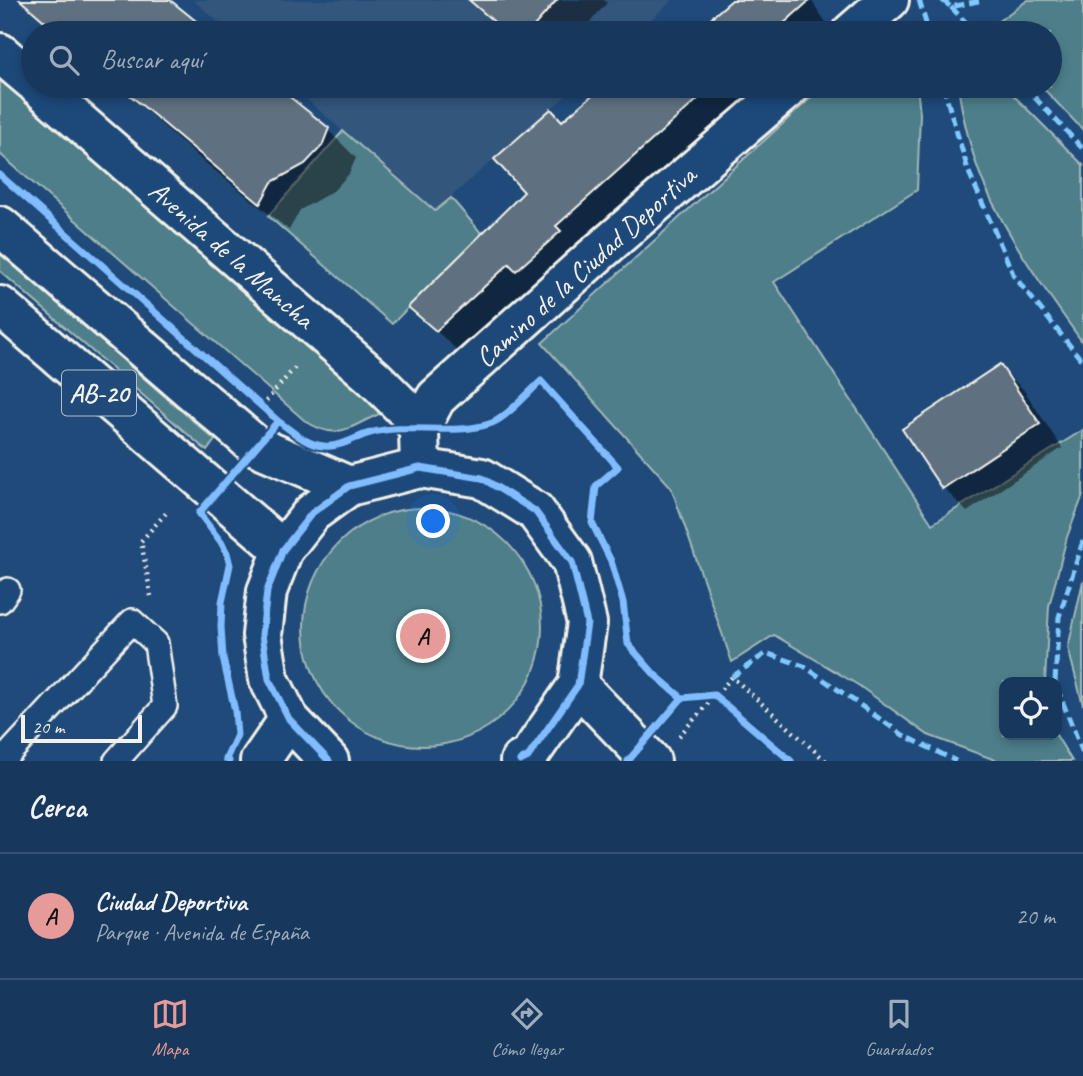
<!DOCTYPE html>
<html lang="es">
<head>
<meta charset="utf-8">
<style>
  body { margin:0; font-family:Caveat,sans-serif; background:#244365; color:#f1f3f6 }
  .controls { position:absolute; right:21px; bottom:21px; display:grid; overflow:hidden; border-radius:14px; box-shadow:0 4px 10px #0003 }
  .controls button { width:63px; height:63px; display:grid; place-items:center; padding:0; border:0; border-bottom:2px solid #365272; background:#17385c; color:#f1f3f6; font:35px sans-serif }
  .scale { position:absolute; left:21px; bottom:18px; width:121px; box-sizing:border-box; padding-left:7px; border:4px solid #f4f1e8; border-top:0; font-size:19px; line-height:24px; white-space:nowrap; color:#f4f1e8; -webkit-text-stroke:5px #1f4a7a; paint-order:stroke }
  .you { position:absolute; left:434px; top:522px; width:24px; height:24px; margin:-18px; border:5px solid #fff; border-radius:50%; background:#1a73e8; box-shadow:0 0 0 10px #1a73e833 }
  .badge { display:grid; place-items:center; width:46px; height:46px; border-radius:50%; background:#e69b98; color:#111; font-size:23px; font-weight:700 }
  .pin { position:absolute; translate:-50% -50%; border:4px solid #fff; box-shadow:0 2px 7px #0006 }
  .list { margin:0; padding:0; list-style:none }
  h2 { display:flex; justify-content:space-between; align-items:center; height:91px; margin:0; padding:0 28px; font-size:30px }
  h2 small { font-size:23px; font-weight:400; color:#9eacbb }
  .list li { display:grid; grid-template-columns:46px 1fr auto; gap:21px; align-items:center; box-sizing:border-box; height:126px; padding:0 28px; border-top:2px solid #365272 }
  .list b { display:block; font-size:26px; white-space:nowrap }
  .list p { margin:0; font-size:23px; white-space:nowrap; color:#9eacbb }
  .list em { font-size:23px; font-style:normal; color:#9eacbb }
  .icon { flex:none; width:38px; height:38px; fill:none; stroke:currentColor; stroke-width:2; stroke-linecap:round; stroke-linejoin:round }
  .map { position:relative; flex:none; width:1083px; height:761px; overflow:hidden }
  .search { position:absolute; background:#17385c; box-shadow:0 4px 10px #0003; left:21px; right:21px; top:21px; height:77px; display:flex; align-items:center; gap:18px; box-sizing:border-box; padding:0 24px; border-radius:38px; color:#9eacbb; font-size:26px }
  .sheet { height:217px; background:#17385c }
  nav { display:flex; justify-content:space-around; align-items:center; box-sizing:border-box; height:98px; border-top:2px solid #365272; background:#17385c; font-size:19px; color:#9eacbb }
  nav a { display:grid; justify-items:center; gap:4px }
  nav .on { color:#e69b98 }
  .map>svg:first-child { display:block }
  .built { fill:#32567c }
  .green { fill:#4e7e89; stroke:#a1b8b8; stroke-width:2 }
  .shadow { fill:#0007 }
  .building { fill:#5f7180; stroke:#f4f1e8; stroke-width:2 }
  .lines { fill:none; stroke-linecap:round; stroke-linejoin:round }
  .service-casing { stroke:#f4f1e8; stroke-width:28 }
  .minor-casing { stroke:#f4f1e8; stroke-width:44 }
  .secondary-casing { stroke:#f4f1e8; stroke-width:44 }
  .primary-casing { stroke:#f4f1e8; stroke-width:44 }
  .path { stroke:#f4f1e8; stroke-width:4.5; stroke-dasharray:2 5; stroke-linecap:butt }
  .service { stroke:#1f4a7a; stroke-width:23 }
  .minor { stroke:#1f4a7a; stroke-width:38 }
  .secondary { stroke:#1f4a7a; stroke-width:38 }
  .primary { stroke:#1f4a7a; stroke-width:38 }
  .quiet { stroke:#80caff; stroke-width:5; stroke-dasharray:10 5; stroke-linecap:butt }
  .cycleway-casing { stroke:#1f4a7a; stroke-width:11 }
  .cycleway { stroke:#80bcff; stroke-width:7 }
  .labels { text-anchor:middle; stroke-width:5; stroke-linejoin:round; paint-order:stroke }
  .shield { fill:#1f4a7a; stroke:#b4bfc7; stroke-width:2 }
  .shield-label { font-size:26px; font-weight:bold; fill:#f4f1e8 }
  .street-label { font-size:28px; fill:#f4f1e8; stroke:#1f4a7a }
</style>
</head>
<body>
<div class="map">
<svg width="1083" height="761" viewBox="0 0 1083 761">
  <rect width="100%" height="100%" fill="#1f4a7a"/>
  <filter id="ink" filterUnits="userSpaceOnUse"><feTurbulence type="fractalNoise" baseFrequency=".0143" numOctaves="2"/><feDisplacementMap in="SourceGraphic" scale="14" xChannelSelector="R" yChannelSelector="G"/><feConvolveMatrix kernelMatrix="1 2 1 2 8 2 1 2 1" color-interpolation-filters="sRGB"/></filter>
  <g filter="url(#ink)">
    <path class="built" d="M193,0H673L636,33H231Z
      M291,86H577L435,211Z"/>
    <path class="green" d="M1028,0H1083V130L1041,86H1050V33H995L997,22Z
      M0,66L378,397L379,414C347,428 336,442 304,420L0,154Z
      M824,86H917L920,114L917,190L774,282L932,524L1083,430V495L1067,537L1049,606L1045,682H1004V735H1056L1072,761H998L928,735L858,685L774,635L732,662L671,487L542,343Z
      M958,86H1004L1083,165V343C1047,293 1009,240 984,184C972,157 962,115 958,86Z
      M343,131L435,211L451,198L482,234L392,324L268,216Z
      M0,253L215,440L207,451L0,271Z
      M304 627a119 119 0 1 1 238 0a119 119 0 1 1-238 0Z
      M1083,581V705L1068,648Z"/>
    <path class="shadow" d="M20,0H167L208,33H58Z
      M468,0H604L607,3L580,33H506Z
      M734,0H811L827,24L817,33H697Z
      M118,86H273L328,130L356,158L349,174L333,191L300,210L289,230L202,160Z
      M605,86H758L576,248L538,291L532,284L458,351L411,307L527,192L562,123Z
      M999,366L1023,389L1062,448L967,512L944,488L905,430Z"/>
    <path class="building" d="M20,0H170L211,33H58Z
      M469,0H557L528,33H507Z
      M732,0H810L773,33H693Z
      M119,86H276L329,128L322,146L305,164L272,182L260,204Z
      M603,86H684L697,100L556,226L561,231L516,271L509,264L436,331L408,307L524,192L494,159L551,109L562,121Z
      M1000,364L1040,424L942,489L902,429Z"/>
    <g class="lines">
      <defs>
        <path id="service" d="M0,601L8,590
          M2,761L132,621L156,643L165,706L116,761"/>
        <path id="minor" d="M851,33L889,0
          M0,53L33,81
          M38,86L374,378L407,411L419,430
          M420,468L419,430L436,398L589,261L791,86"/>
        <path id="secondary" d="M260,761L289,719"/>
        <path id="primary" d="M0,226L256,446L349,486
          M0,306L283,550
          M578,685L651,761
          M329,761L289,719L269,679L262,635L267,591L283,550L312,513L349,486L420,468L482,478L535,511L572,562L587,623L578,685L528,757L520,761"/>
      </defs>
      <use href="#service" class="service-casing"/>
      <use href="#minor" class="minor-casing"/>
      <use href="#secondary" class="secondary-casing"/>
      <use href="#primary" class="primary-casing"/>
      <path class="path" d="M266,401L297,365
        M151,596L141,541L167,512
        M679,736L732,677L826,761"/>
      <use href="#service" class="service"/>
      <use href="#minor" class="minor"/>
      <use href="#secondary" class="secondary"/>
      <use href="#primary" class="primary"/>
      <path class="quiet" d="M919,0L929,33
        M942,0L951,7L983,0
        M951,7L976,33
        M943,86L968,170L1014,276L1083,362
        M1024,86L1083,149
        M732,677L766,653L804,666L903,735L956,761
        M1055,682L1059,617L1083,541
        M1057,688L1083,753"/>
      <defs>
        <path id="cycleway" d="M0,175L278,421C292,431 306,445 324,446C340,448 355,437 370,433C410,422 453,437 492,423C506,418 529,392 541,381L618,467L596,486L592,523L611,561L623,602L628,644L655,675L682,698L628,761
          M682,698L714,695L791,761
          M229,761L226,759L237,735L235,711L223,658L221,627L222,602L230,565L227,553L221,542L199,513L278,421
          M329,761L289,719L269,679L262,635L267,591L283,550L312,513L349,486L420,468L482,478L535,511L572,562L587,623L578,685L528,757L520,761"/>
      </defs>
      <use href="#cycleway" class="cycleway-casing"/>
      <use href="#cycleway" class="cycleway"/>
    </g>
  </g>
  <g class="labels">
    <rect class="shield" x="62" y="370.5" width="74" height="45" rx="5"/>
    <g class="shield-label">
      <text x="99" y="402">AB-20</text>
    </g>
    <g class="street-label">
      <text transform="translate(232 254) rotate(41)" y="10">Avenida de la Mancha</text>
      <text transform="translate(585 266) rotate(-42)" y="10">Camino de la Ciudad Deportiva</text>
    </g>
  </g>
</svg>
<div class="controls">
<button><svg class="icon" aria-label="locate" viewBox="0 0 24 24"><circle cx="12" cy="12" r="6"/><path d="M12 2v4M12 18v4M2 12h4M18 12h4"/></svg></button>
</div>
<div class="scale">20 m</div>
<div class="you"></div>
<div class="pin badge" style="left:423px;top:636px">A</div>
<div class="search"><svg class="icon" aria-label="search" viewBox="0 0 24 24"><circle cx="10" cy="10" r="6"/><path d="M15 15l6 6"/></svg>Buscar aquí</div>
</div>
<section class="sheet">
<h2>Cerca<small></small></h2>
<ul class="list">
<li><span class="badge">A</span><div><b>Ciudad Deportiva</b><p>Parque · Avenida de España</p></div><em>20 m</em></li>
</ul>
</section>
<nav>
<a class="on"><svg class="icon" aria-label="map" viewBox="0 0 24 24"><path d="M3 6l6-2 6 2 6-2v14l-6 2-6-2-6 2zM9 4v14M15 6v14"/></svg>Mapa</a>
<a><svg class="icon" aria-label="directions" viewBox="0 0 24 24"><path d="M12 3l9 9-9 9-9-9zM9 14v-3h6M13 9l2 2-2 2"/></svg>Cómo llegar</a>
<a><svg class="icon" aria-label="saved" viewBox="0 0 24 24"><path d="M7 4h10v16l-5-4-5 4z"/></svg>Guardados</a>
</nav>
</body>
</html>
